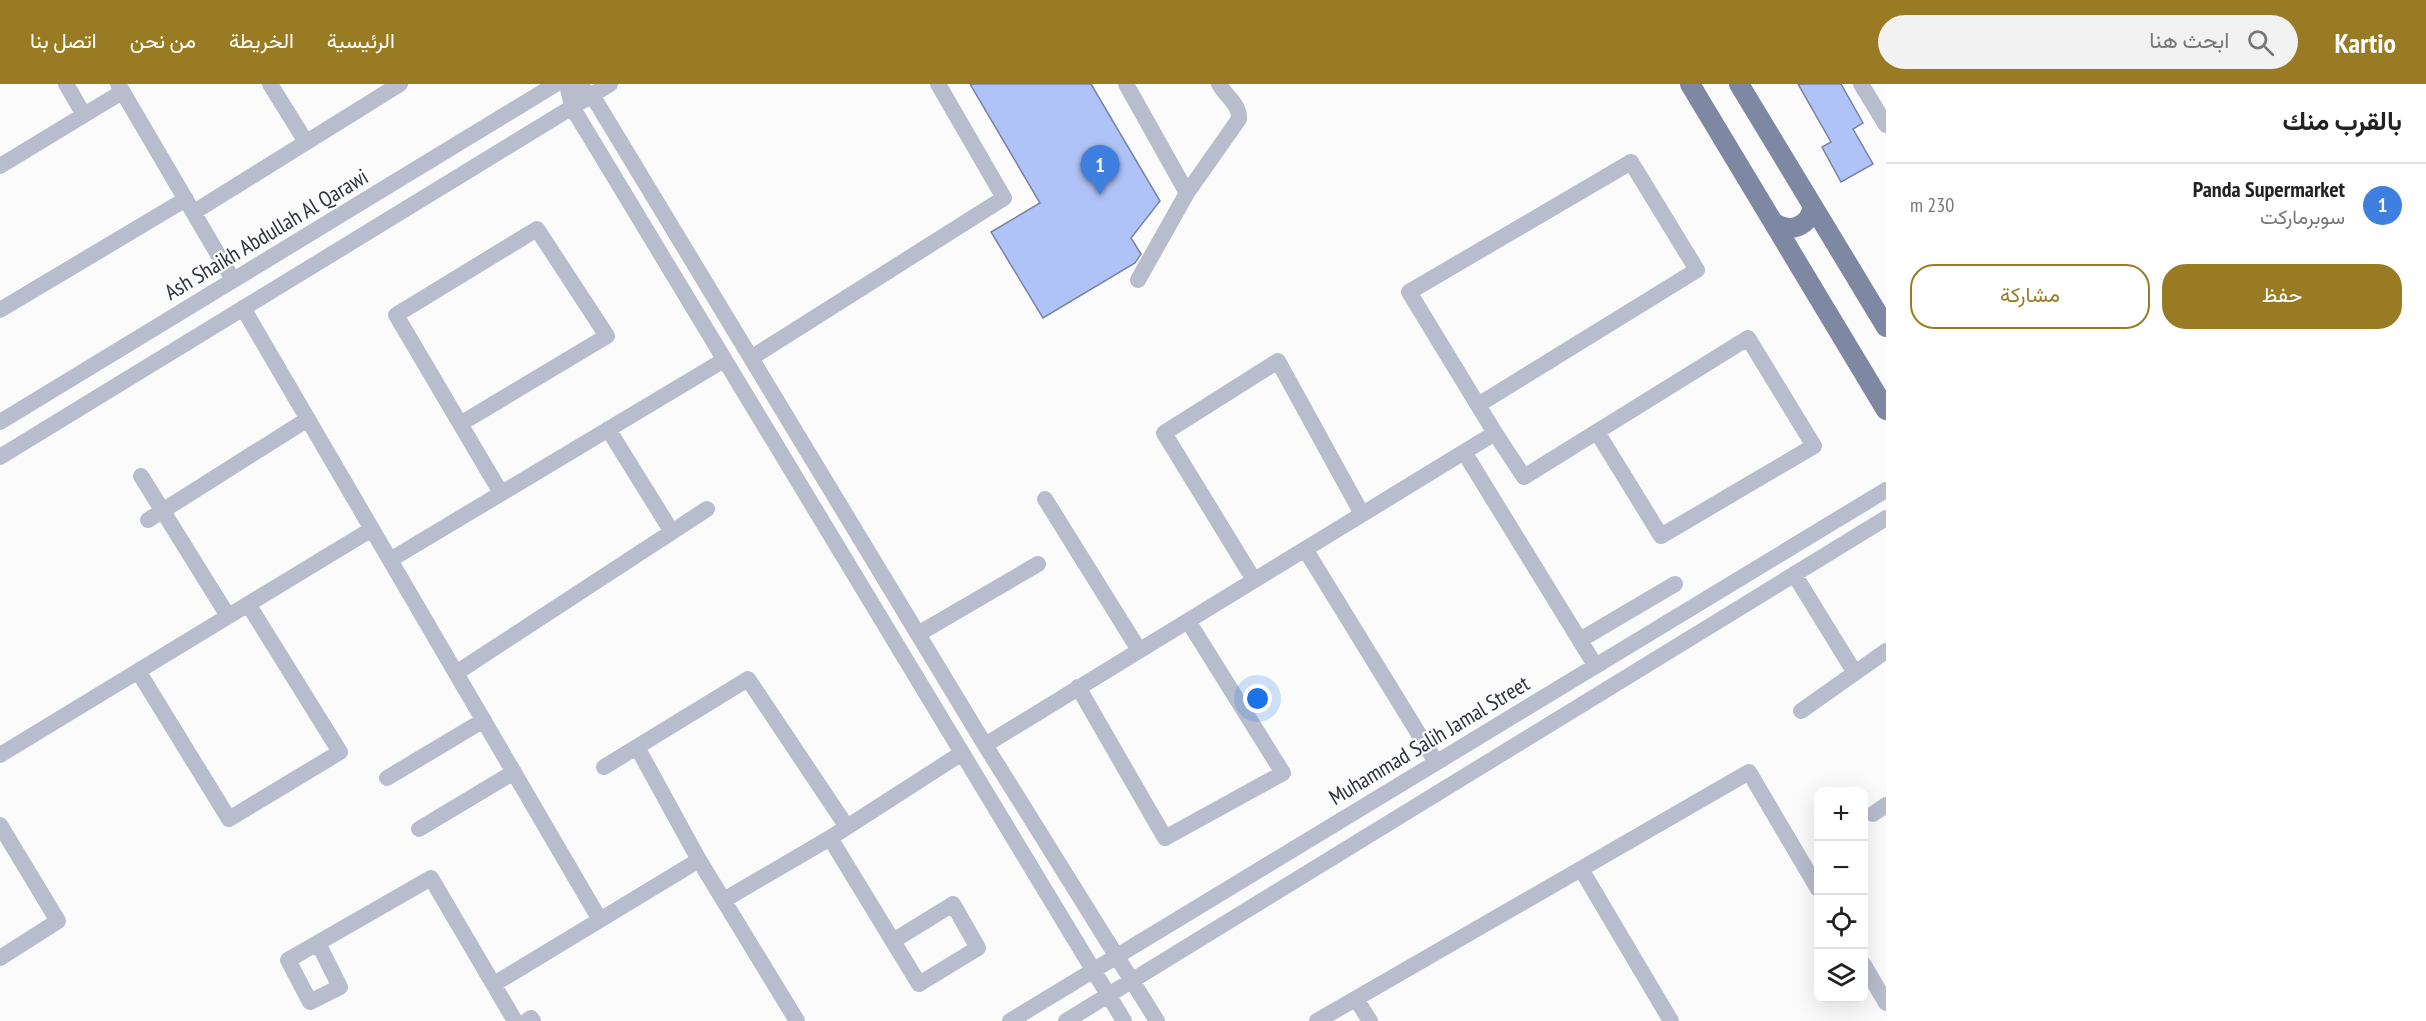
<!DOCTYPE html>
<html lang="ar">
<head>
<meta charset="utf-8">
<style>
  body { margin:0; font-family:"PT Sans Narrow",Vazirmatn,sans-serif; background:#f2f2f2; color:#222; direction:rtl }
  .controls { position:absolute; right:18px; bottom:18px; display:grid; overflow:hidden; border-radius:12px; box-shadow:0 6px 24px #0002 }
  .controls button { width:54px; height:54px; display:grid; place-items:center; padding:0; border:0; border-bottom:2px solid #e0e0e0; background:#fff; color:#222; font:30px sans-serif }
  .you { position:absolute; left:1258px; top:615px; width:21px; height:21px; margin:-15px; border:4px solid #fff; border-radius:50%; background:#1a73e8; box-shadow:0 0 0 9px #1a73e833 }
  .badge { display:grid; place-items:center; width:39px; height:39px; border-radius:50%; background:#997b24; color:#fff; font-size:20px; font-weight:700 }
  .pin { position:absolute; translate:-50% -50px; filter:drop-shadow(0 2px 3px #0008) }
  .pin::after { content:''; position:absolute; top:32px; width:21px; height:18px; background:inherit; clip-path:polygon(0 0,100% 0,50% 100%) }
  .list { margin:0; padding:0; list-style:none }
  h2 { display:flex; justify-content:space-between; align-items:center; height:78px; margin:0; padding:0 24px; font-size:26px }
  h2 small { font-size:20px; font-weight:400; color:#767676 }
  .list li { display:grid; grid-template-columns:39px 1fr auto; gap:18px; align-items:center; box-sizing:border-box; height:84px; padding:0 24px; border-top:2px solid #e0e0e0 }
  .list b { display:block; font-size:22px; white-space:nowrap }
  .list p { margin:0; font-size:20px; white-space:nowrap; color:#767676 }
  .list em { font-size:20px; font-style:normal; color:#767676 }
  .actions { display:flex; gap:12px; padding:18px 24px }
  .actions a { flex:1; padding:14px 0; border:2px solid #997b24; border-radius:24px; text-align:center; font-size:21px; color:#997b24 }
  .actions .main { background:#997b24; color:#fff }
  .icon { flex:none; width:33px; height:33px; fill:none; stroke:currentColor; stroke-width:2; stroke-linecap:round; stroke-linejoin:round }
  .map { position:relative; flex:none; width:1886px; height:937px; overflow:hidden; direction:ltr }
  header { display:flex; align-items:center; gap:36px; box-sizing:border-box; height:84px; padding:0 30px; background:#997b24; color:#fff }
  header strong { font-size:28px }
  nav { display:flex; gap:33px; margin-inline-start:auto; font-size:21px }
  .search { width:420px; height:54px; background:#f2f2f2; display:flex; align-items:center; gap:15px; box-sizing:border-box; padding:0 21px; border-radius:33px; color:#767676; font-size:22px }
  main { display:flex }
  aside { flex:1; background:#fff }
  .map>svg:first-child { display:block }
  .building { fill:#b0c3f8; stroke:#7883a3; stroke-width:1.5 }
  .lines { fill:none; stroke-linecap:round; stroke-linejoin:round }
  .minor { stroke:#b7bdcc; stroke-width:16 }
  .major { stroke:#7e88a3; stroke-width:20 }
  .labels { text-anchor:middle; stroke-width:4.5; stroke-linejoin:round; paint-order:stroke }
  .street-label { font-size:22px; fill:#2d3240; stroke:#fbfbfb }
</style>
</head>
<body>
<header>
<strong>Kartio</strong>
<div class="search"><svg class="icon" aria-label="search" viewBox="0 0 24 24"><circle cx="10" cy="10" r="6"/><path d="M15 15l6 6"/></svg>ابحث هنا</div>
<nav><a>الرئيسية</a><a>الخريطة</a><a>من نحن</a><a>اتصل بنا</a></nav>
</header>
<main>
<aside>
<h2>بالقرب منك<small></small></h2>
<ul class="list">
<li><span class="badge" style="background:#3f7fe0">1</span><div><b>Panda Supermarket</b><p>سوبرماركت</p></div><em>230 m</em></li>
</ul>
<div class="actions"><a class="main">حفظ</a><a>مشاركة</a></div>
</aside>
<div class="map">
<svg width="1886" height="937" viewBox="0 0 1886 937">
  <rect width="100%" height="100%" fill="#fbfbfb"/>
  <path class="building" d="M970,0H1091L1160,117L1131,154L1141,170L1135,179L1043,234L991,148L1040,119Z
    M1798,0H1841L1863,39L1853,45L1873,80L1841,98L1822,63L1831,58Z"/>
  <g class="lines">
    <path class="minor" d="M66,0L84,31
      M118,0L233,196
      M270,0L306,58
      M567,0L572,23L1124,937
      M575,0L592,11L985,661L1157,937
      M1126,0L1187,109L1138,196
      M1861,0L1886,41
      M0,82L122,8
      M1187,109L1239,35C1240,20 1226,13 1219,0
      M194,128L400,0
      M243,224L600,836
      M0,226L186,115
      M751,274L1004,114L938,0
      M1478,321L1697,186L1631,78L1409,208L1495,349L1524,393L1748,254L1814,362L1661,452L1597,348
      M0,338L556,0
      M460,340L607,252L537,145L396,231L501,409
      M608,345L672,448
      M1464,368L1595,581
      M0,373L610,0
      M141,392L228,532
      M1045,415L1139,566
      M148,436L308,335
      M1305,465L1436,678
      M390,476L724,276
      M1794,490L1855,589
      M1254,496L1164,349L1278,277L1362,430
      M918,550L1038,480
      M1580,556L1675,500
      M138,587L229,735L340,668L248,520
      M456,589L707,425
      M1078,603L1165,754L1283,689L1188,537
      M1801,627L1886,567
      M985,661L1495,349
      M637,663L699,776L797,937
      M0,671L372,445
      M604,683L748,595L847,743
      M387,694L484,636
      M1873,730L1886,721
      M0,741L58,837L0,874
      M419,745L514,688
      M830,754L919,900L978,864L953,820L893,857
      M1581,785L1671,937
      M724,816L830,754L962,669
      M318,859L340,903L310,918L288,876L431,794L515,937
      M1864,881L1886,919
      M494,900L699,776
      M1356,915L1370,937
      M527,937L531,934L533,937
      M1010,937L1886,406
      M1066,937L1886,434
      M1317,937L1749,688L1818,805"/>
    <path class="major" d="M1690,0L1886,326
      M1739,0L1886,243
      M1773,138C1790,150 1809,143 1813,122"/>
  </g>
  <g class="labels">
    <g class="street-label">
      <text transform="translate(266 150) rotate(-31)" y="8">Ash Shaikh Abdullah Al Qarawi</text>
      <text transform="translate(1429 656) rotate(-31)" y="8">Muhammad Salih Jamal Street</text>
    </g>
  </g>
</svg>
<div class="controls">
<button>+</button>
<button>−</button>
<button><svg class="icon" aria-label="locate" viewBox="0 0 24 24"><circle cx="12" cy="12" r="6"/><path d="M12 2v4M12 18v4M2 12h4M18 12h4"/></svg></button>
<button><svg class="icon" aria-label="layers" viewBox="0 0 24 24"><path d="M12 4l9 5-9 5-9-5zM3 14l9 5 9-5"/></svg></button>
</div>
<div class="you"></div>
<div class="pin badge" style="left:1100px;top:111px;background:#3f7fe0">1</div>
</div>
</main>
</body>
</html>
